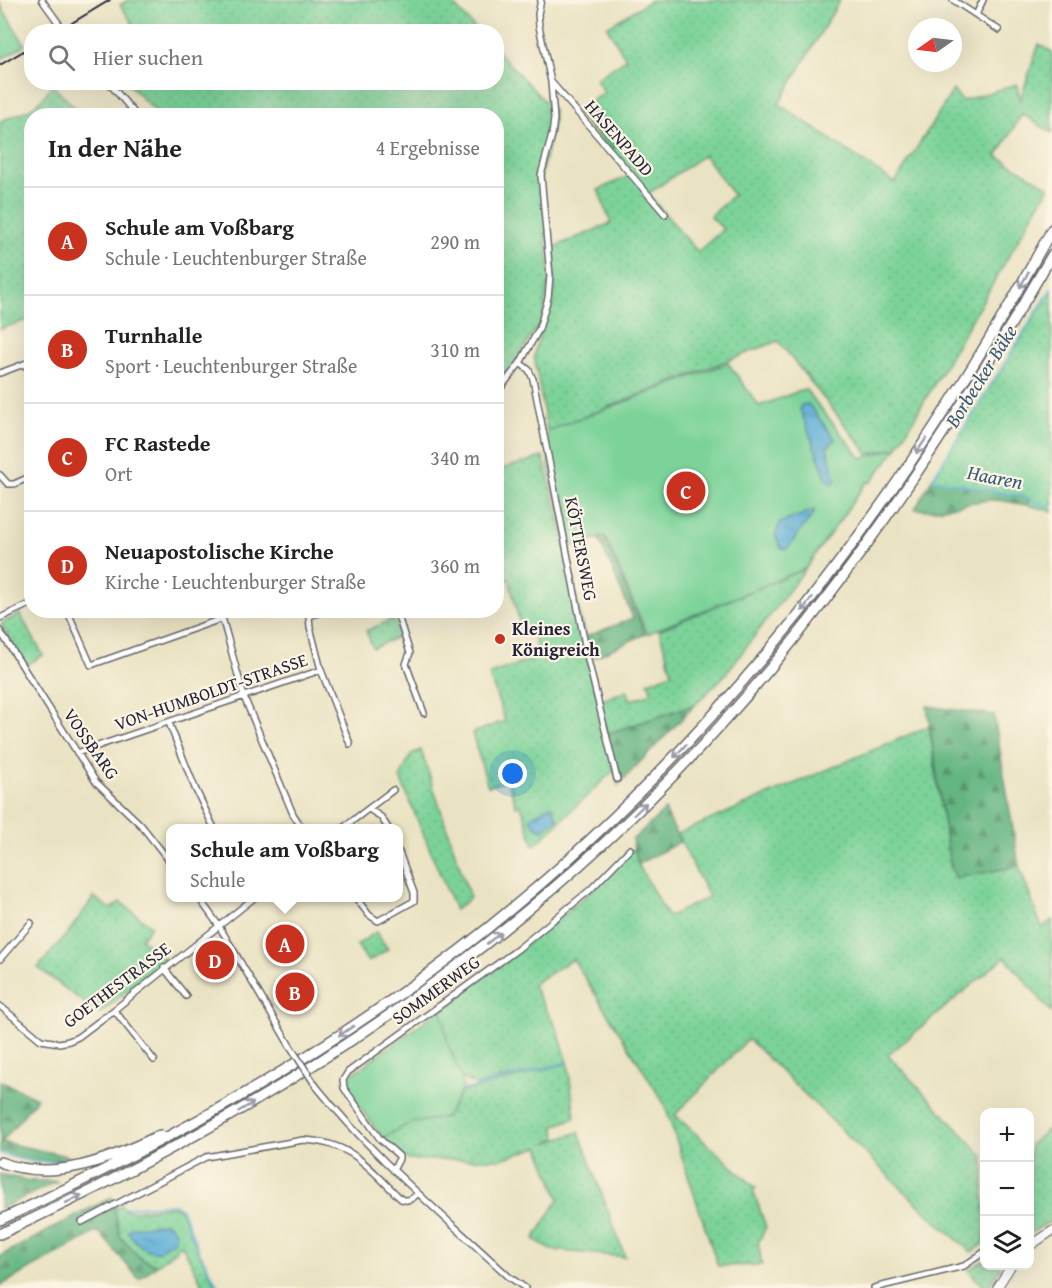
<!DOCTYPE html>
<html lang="de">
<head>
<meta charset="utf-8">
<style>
  body { margin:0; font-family:"Gentium Book Plus",serif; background:#f2f2f2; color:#222 }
  .controls { position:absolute; right:18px; bottom:18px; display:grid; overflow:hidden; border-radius:12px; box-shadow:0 6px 24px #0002 }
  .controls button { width:54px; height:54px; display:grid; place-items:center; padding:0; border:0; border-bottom:2px solid #e0e0e0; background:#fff; color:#222; font:30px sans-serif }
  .compass { position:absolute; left:908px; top:18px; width:54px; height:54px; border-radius:50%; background:#fff; box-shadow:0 6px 24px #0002; rotate:256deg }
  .you { position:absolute; left:513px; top:774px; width:21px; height:21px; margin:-15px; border:4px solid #fff; border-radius:50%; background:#1a73e8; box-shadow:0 0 0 9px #1a73e833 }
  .badge { display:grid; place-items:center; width:39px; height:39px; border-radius:50%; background:#c8321e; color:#fff; font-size:20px; font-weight:700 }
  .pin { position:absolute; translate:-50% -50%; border:3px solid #fff; box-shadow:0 2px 6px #0006 }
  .popup { position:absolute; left:166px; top:824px; width:237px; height:78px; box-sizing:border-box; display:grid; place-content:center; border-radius:12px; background:#fff; filter:drop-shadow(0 2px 4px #0005); font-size:20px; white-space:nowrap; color:#767676 }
  .popup b { font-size:22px; color:#222 }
  .popup::after { content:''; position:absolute; left:50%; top:100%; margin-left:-12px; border:12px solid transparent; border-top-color:#fff }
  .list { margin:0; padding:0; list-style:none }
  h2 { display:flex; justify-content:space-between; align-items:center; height:78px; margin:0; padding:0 24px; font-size:26px }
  h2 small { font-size:20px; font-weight:400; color:#767676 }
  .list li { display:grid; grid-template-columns:39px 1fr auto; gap:18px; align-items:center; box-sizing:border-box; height:108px; padding:0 24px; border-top:2px solid #e0e0e0 }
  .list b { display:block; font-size:22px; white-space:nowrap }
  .list p { margin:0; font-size:20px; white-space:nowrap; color:#767676 }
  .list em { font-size:20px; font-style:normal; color:#767676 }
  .icon { flex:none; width:33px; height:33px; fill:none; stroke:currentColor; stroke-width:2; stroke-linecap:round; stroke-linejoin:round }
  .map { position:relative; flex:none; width:1052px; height:1288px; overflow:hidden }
  .search { position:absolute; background:#fff; box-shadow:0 6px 24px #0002; left:24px; top:24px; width:480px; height:66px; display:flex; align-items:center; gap:15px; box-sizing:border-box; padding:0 21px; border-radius:24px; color:#767676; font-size:22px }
  .panel { position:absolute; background:#fff; box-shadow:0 6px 24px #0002; left:24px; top:108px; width:480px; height:510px; border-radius:24px }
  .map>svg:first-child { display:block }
  .green { fill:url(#green-dots); stroke:#4e7a6a; stroke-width:1.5; fill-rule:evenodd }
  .forest { fill:url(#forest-firs); stroke:#436c5e; stroke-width:1.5 }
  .pitch { fill:#7bd399; stroke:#4e7a6a; stroke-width:1.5 }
  .water { fill:url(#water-ripples); stroke:#3e6888; stroke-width:1.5 }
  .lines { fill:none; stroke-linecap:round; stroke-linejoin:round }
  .stream { stroke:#5aadd6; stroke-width:2 }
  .street-casing { stroke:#68666b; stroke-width:8 }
  .secondary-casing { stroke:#68666b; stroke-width:10 }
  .highway-casing { stroke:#68666b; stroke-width:12 }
  .street { stroke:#fff; stroke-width:5 }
  .secondary { stroke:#fff; stroke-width:8 }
  .highway { stroke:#fff; stroke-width:9 }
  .rail { stroke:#22223b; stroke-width:2 }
  .street-bridge-casing { stroke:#68666b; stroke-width:8; stroke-linecap:butt }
  .street-bridge { stroke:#fff; stroke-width:5 }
  .oneway { stroke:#9c9ca7 }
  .poi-dot { fill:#c8321e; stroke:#fcf5e5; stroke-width:2 }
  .labels { text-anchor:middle; stroke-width:4.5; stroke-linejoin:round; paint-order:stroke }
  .street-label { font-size:18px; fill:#22223b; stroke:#fcf5e5 }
  .poi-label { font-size:18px; font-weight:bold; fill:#22223b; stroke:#fcf5e5; text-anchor:start }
  .water-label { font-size:20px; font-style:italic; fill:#385a79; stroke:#fcf5e5 }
</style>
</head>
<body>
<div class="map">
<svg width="1052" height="1288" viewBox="0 0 1052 1288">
  <defs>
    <pattern id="green-dots" width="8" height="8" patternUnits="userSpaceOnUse" patternTransform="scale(1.5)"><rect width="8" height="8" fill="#7bd399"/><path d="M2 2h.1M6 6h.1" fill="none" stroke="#6ab585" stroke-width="1.8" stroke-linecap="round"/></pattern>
    <pattern id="forest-firs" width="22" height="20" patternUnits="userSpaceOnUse" patternTransform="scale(1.5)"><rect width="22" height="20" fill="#64b581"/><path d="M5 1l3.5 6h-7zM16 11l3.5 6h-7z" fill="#52936b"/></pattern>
    <pattern id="water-ripples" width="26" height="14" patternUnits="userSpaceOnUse" patternTransform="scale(1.5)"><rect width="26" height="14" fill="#5aadd6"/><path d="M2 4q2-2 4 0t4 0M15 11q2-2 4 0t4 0" fill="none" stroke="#4a8caf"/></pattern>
  </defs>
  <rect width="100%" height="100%" fill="#fcf5e5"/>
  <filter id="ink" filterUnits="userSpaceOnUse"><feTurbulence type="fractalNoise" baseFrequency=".0167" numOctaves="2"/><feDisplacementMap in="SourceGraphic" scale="12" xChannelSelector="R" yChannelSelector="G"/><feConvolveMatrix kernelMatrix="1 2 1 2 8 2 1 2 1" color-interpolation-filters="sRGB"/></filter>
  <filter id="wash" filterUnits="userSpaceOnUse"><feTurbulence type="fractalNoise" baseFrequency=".008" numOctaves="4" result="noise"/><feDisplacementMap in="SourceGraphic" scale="24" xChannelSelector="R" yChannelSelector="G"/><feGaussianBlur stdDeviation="1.35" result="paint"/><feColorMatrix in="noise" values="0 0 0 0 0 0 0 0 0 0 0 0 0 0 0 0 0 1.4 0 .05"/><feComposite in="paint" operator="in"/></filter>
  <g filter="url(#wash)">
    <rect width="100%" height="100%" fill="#eae3c3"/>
    <path class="green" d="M128,0H449L478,31H138L120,5Z
      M651,0H840L779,104L895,183L953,90L962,101L1017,84L1020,100L1039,44L1052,52V133L1022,114L997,156L1049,187L897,448L868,454L778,341L547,431L534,356L536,346L555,293L552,248L611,223L598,190L631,175L610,150L622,142L588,103L604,93L596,79L626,59L607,27ZM704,155L733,195L710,216L723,229L698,252L648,194Z
      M497,51L553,110L554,119L541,176L550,276L542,321L531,336L513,368L497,381L496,116L159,115L127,83L496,82Z
      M52,85L83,115L32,116L31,319L0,329V121C25,112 38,109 52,85Z
      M1052,289V511L1027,505L1030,498L932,479Z
      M543,457L567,553L598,702L627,690L631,700L652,693L648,682L672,673L659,630L806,568L725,675L696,704L606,734L614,770L534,846L521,805L516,806L508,781L488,786L472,733L505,721L489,674L537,658L534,630L522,633L509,579L497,584V470Z
      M20,614L43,655L26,666L1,625L3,622Z
      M393,619L400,636L373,648L366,631Z
      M929,726L947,847L951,868L956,878L1019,866L1042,928L1052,920V1013L1005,957L888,1055L984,1157V1244L971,1252L929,1215L748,1039L675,1115L756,1188L753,1190L766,1227L758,1243L762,1265L718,1266L664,1103L573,959L537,981L533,986L557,1029L568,1062L477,1085L462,1079L448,1044L441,1009L518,951L591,891L634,848L638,864L668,917L709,897L677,834Z
      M421,750L470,898L455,910L400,778L411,754Z
      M94,897L111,909L120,902L151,926L141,939L165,959L99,1014L38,968L70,930Z
      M376,932L388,949L368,962L357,945Z
      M568,1063L575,1118L554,1126L557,1138L547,1143L579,1132L625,1257L551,1250L534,1239L559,1199L539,1147L501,1159L409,1160L388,1146L382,1138L410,1123L446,1117L460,1093Z
      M1052,1126V1220L1030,1234V1144Z
      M121,1205L124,1210L135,1211L173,1206L181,1210L198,1251L218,1288H204L182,1245L157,1265L140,1258L120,1237L115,1208Z
      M984,1260V1266H1000L1001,1267L987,1288H984L968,1270Z"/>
    <path class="forest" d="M588,103L622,142L610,150L576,112Z
      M932,479L1030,498L1027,505C1016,504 1005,500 994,500C967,500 942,513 915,509Z
      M604,537L645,634L588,660L583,638L633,618L599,539Z
      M696,704L618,785L606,734Z
      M927,706L994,715L1019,866L956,878L951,868L947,847Z
      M665,810L680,842L638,864L632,840Z
      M0,1081L37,1098L2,1142L68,1156C47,1168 22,1160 0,1153Z
      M0,1174L29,1181H58L0,1209Z
      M112,1197L120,1237L140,1258L157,1265L139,1279L98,1231L0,1286V1256Z"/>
    <path class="pitch" d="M0,4L25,45L0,60Z
      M728,363L759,406L805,389L861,458L897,448L871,482L866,483L806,568L647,634L605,536L568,548L549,465L547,431Z
      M441,1009L448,1044L462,1079L463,1089L446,1117L410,1123L382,1138L347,1089V1078Z"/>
    <path class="water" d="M808,404L835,439L827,448L836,480L832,484L827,480L800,409L801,405Z
      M814,510V513L787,549L781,548L775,535L780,523Z
      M550,806H552L558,819L550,823L545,829H540L534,825L530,818C537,812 543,812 550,806Z
      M165,1223L169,1224L175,1232V1239L158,1251C146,1253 133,1241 128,1231L131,1228Z"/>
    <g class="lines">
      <path class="stream" d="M1052,288L932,479L1030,498L1037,503L1052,507
        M460,1091L565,1063
        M0,1153C36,1165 56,1164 93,1156
        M124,1208L174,1204L182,1209L199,1251L219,1288"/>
    </g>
  </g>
  <g filter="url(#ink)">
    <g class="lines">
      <defs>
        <path id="street" d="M42,0L65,32
          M953,0L976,15
          M983,0L976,15L999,30
          M108,82L137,116
          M552,83L665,214
          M520,363L529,370L533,379L588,660L617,779
          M24,364L32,373
          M0,373L32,361
          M496,394L520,363L539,329L548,298L550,276L541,175L552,135L554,119L551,82L539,26L538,14L541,0
          M0,475L8,484H14L32,476
          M67,610L91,665L221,619
          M220,610L244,697L293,814L302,828
          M305,610L309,616L330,610
          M396,610L410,653L406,664L424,713
          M309,616L310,627L321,670L350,744
          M0,618L32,603
          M0,631L96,782L141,825L171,863
          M169,723L195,788L214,828
          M77,753L321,670
          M369,809L381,817L388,828
          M343,828L393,790
          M199,898L219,926L290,1046
          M356,898L369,915L378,921L414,901V893L399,852
          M0,959L31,923
          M164,968L186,996
          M0,1006L41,1040L59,1043L69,1041L78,1037L114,1010L254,898
          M114,1010L154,1060
          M316,1086C373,1157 442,1214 508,1276L525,1288
          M393,1170L399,1159V1156L380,1139L344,1088L343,1080L348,1072L518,949L590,890L630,849
          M82,1222L206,1157L303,1140C352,1142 368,1167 401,1199C408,1202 414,1198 418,1193
          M874,1288L964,1266L984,1252"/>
        <path id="secondary" d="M1030,1246L1052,1231
          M997,1288L1011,1266"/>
        <path id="highway" d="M0,1162C55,1183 110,1159 160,1135
          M0,1220C137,1157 270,1085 393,999C674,803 890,528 1052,229
          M0,1234C274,1108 525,945 727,718C854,577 957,419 1052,255"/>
      </defs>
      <use href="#street" class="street-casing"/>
      <use href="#secondary" class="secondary-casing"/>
      <use href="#highway" class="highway-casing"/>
      <use href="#street" class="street"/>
      <use href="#secondary" class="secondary"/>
      <use href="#highway" class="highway"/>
      <path class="rail" d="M57,32L110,0
        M0,65L32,46"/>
      <defs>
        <path id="street-bridge" d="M290,1046L316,1086"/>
      </defs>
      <use href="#street-bridge" class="street-bridge-casing"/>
      <use href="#street-bridge" class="street-bridge"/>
    </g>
    <defs><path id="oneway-shaft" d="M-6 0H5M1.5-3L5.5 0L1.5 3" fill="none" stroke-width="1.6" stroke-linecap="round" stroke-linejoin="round" transform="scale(1.5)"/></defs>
    <g class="oneway">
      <use href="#oneway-shaft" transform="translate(1024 280) rotate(119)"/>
      <use href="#oneway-shaft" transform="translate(921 446) rotate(124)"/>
      <use href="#oneway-shaft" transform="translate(807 604) rotate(128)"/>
      <use href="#oneway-shaft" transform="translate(680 751) rotate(133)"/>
      <use href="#oneway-shaft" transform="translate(640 809) rotate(-44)"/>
      <use href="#oneway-shaft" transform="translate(494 938) rotate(-38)"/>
      <use href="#oneway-shaft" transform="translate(346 1031) rotate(146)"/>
      <use href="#oneway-shaft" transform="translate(246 1107) rotate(-30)"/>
      <use href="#oneway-shaft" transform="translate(74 1199) rotate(-26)"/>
    </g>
  </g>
  <circle class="poi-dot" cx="500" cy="639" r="6"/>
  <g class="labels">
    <g class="street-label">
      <text transform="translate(619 138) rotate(49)" y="6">HASENPADD</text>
      <text transform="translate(581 549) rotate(79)" y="6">KÖTTERSWEG</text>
      <text transform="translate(211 692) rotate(-19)" y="6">VON-HUMBOLDT-STRASSE</text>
      <text transform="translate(91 744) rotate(55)" y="6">VOSSBARG</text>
      <text transform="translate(117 985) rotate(-37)" y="6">GOETHESTRASSE</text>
      <text transform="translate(436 990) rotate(-36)" y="6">SOMMERWEG</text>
    </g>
    <g class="poi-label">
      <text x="512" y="635">Kleines<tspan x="512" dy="21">Königreich</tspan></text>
    </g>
    <g class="water-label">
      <text transform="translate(981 376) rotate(-58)" y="7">Borbecker Bäke</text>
      <text transform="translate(995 477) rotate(11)" y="7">Haaren</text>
    </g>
  </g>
</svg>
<div class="controls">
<button>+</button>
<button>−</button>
<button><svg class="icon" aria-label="layers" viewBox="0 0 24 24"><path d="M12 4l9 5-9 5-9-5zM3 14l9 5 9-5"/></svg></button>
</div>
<svg class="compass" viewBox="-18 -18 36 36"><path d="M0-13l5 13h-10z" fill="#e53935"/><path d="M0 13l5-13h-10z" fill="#767676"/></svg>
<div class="you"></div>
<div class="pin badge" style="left:285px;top:944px">A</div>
<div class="popup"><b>Schule am Voßbarg</b>Schule</div>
<div class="pin badge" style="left:295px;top:992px">B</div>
<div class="pin badge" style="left:686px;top:491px">C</div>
<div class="pin badge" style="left:215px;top:960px">D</div>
<div class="search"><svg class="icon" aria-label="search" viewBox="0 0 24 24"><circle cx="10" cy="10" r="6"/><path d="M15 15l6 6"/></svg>Hier suchen</div>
<section class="panel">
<h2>In der Nähe<small>4 Ergebnisse</small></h2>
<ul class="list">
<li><span class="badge">A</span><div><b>Schule am Voßbarg</b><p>Schule · Leuchtenburger Straße</p></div><em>290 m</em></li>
<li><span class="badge">B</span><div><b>Turnhalle</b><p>Sport · Leuchtenburger Straße</p></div><em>310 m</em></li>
<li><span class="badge">C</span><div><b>FC Rastede</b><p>Ort</p></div><em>340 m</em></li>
<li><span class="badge">D</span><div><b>Neuapostolische Kirche</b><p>Kirche · Leuchtenburger Straße</p></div><em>360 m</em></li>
</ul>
</section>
</div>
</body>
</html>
